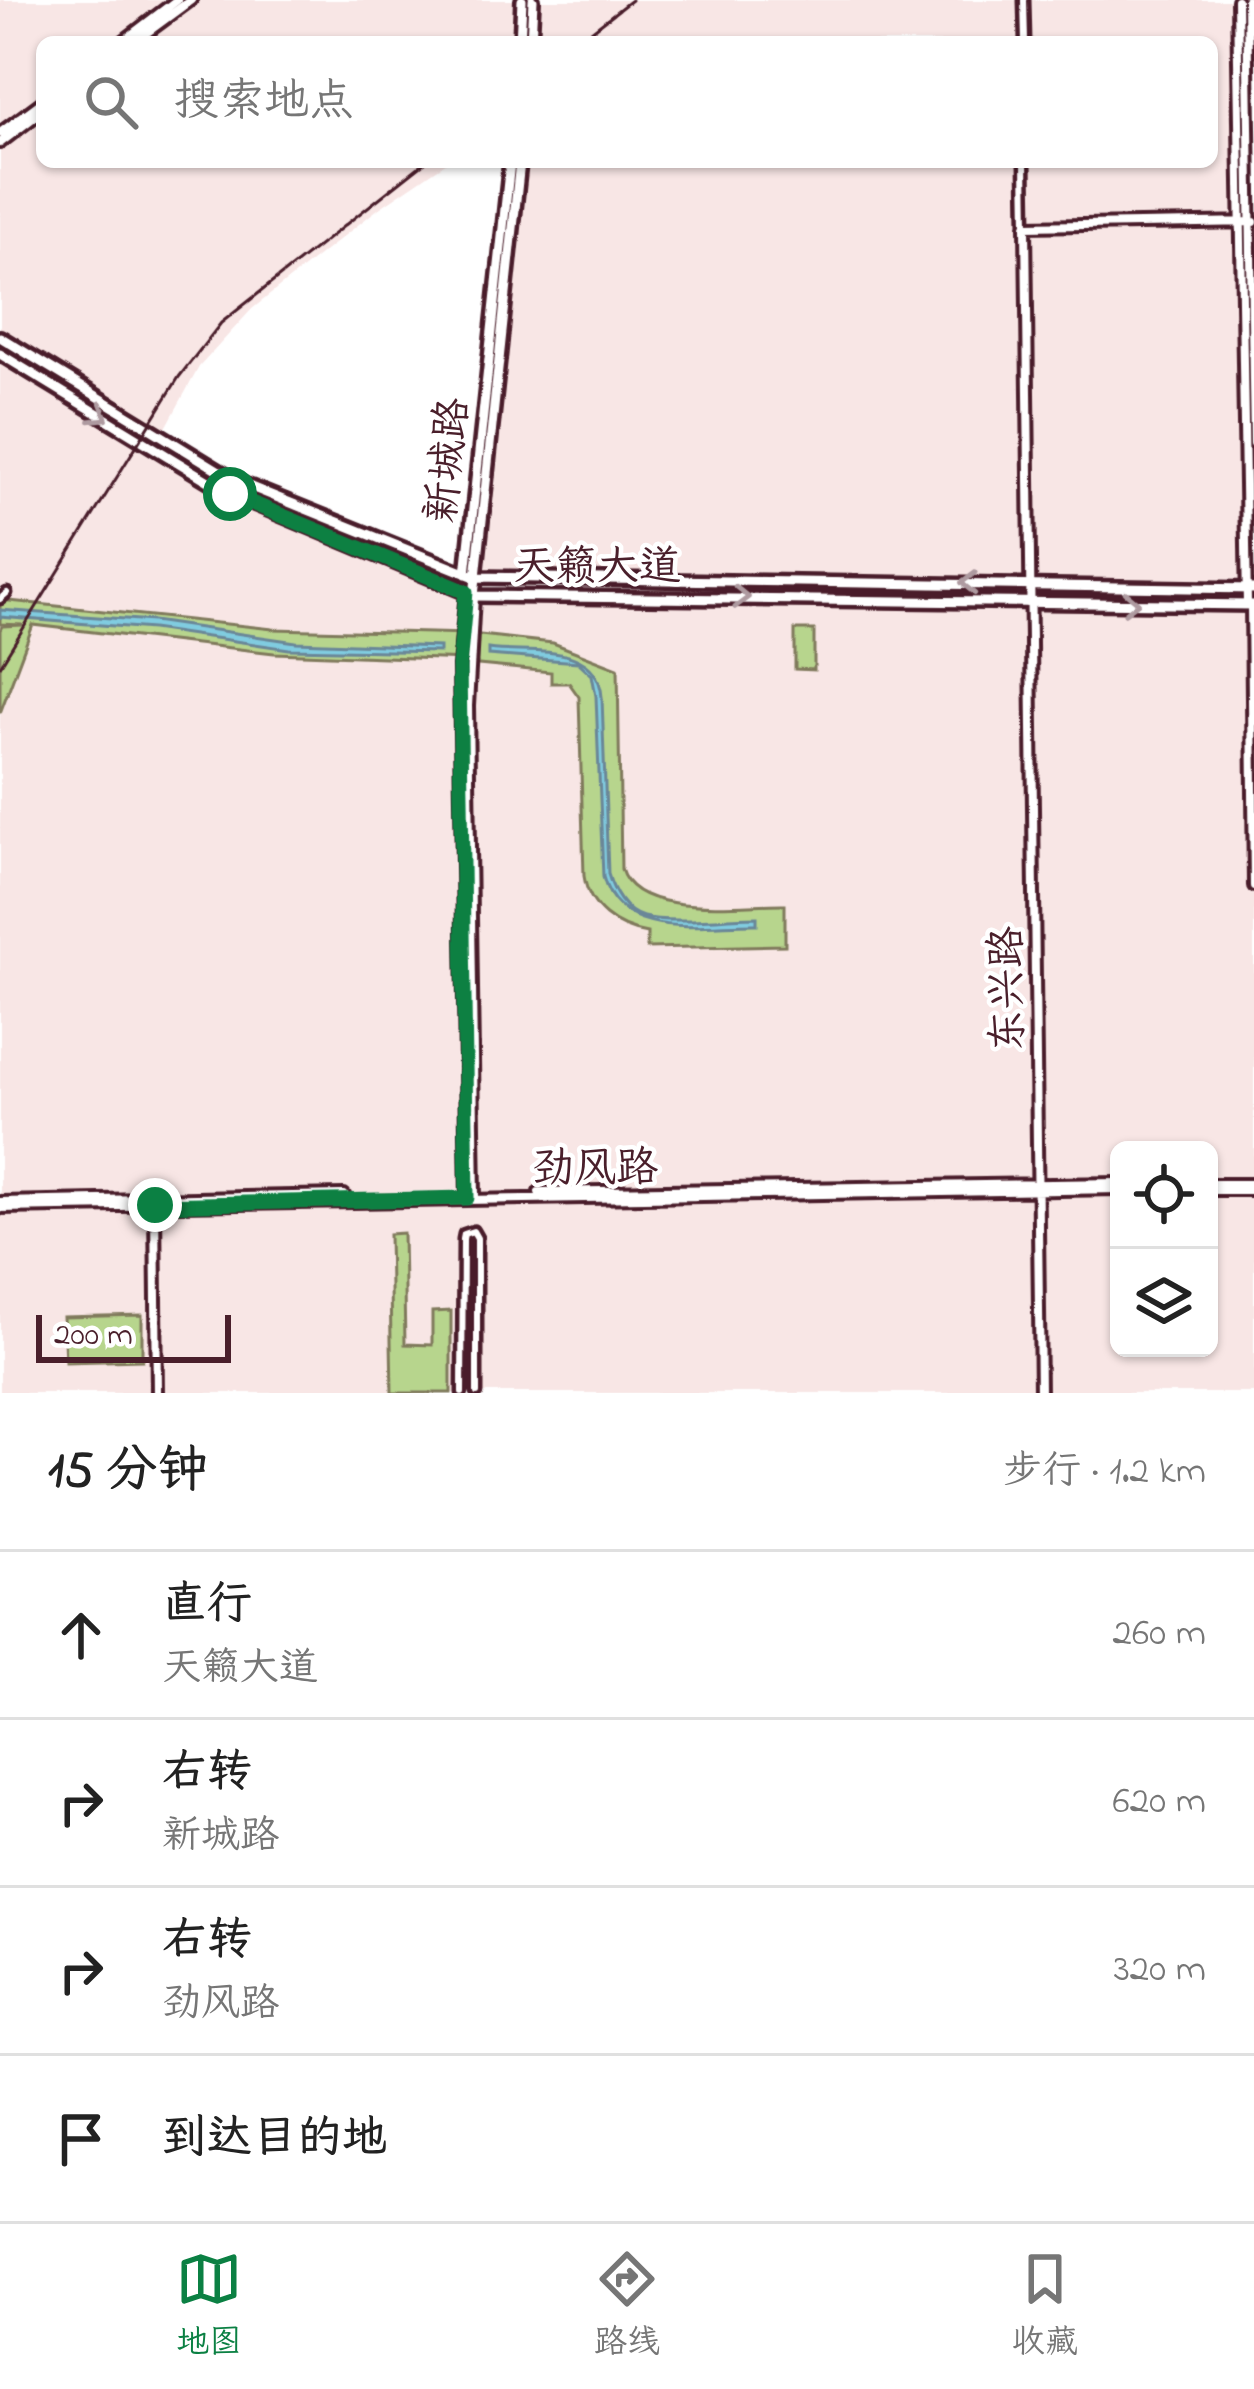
<!DOCTYPE html>
<html lang="zh">
<head>
<meta charset="utf-8">
<style>
  body { margin:0; font-family:"Indie Flower","LXGW WenKai TC",sans-serif; background:#f6f6f6; color:#222 }
  .controls { position:absolute; right:36px; bottom:36px; display:grid; overflow:hidden; border-radius:18px; box-shadow:0 3px 9px #0004 }
  .controls button { width:108px; height:108px; display:grid; place-items:center; padding:0; border:0; border-bottom:3px solid #e0e0e0; background:#fff; color:#222; font:60px sans-serif }
  .scale { position:absolute; left:36px; bottom:30px; width:195px; box-sizing:border-box; padding-left:12px; border:6px solid #4a1f2b; border-top:0; font-size:33px; line-height:42px; white-space:nowrap; color:#4a1f2b; -webkit-text-stroke:9px #fff; paint-order:stroke }
  .stop { position:absolute; width:36px; height:36px; margin:-27px; border:9px solid #0b8043; border-radius:50%; background:#fff }
  .stop.end { background:#0b8043; border-color:#fff; box-shadow:0 3px 12px #0008 }
  .list { margin:0; padding:0; list-style:none }
  h2 { display:flex; justify-content:space-between; align-items:center; height:156px; margin:0; padding:0 48px; font-size:51px }
  h2 small { font-size:39px; font-weight:400; color:#767676 }
  .list li { display:grid; grid-template-columns:78px 1fr auto; gap:36px; align-items:center; box-sizing:border-box; height:168px; padding:0 48px; border-top:3px solid #e0e0e0 }
  .list b { display:block; font-size:45px; white-space:nowrap }
  .list p { margin:0; font-size:39px; white-space:nowrap; color:#767676 }
  .list em { font-size:39px; font-style:normal; color:#767676 }
  .icon { flex:none; width:66px; height:66px; fill:none; stroke:currentColor; stroke-width:2; stroke-linecap:round; stroke-linejoin:round }
  .map { position:relative; flex:none; width:1254px; height:1393px; overflow:hidden }
  .search { position:absolute; background:#fff; box-shadow:0 3px 9px #0004; left:36px; right:36px; top:36px; height:132px; display:flex; align-items:center; gap:30px; box-sizing:border-box; padding:0 42px; border-radius:18px; color:#767676; font-size:45px }
  .sheet { height:828px; background:#fff }
  nav { display:flex; justify-content:space-around; align-items:center; box-sizing:border-box; height:168px; border-top:3px solid #e0e0e0; background:#fff; font-size:33px; color:#767676 }
  nav a { display:grid; justify-items:center; gap:6px }
  nav .on { color:#0b8043 }
  .map>svg:first-child { display:block }
  .built { fill:#f8e6e5; fill-rule:evenodd }
  .green { fill:#b7d58d; stroke:#807a5c; stroke-width:3 }
  .water { fill:#80cce0; stroke:#6a8798; stroke-width:3 }
  .lines { fill:none; stroke-linecap:round; stroke-linejoin:round }
  .minor-casing { stroke:#4a1f2b; stroke-width:15 }
  .tertiary-casing { stroke:#4a1f2b; stroke-width:16 }
  .secondary-casing { stroke:#4a1f2b; stroke-width:18 }
  .minor { stroke:#fff; stroke-width:6 }
  .tertiary { stroke:#fff; stroke-width:8 }
  .secondary { stroke:#fff; stroke-width:9 }
  .rail { stroke:#4a1f2b; stroke-width:3 }
  .oneway { stroke:#ae9aa0 }
  .route { stroke:#0b8043; stroke-width:15 }
  .labels { text-anchor:middle; stroke-width:9; stroke-linejoin:round; paint-order:stroke }
  .street-label { font-size:42px; fill:#4a1f2b; stroke:#fff }
</style>
</head>
<body>
<div class="map">
<svg width="1254" height="1393" viewBox="0 0 1254 1393">
  <rect width="100%" height="100%" fill="#fff"/>
  <filter id="ink" filterUnits="userSpaceOnUse"><feTurbulence type="fractalNoise" baseFrequency=".00833" numOctaves="2"/><feDisplacementMap in="SourceGraphic" scale="24" xChannelSelector="R" yChannelSelector="G"/><feConvolveMatrix kernelMatrix="1 2 1 2 8 2 1 2 1" color-interpolation-filters="sRGB"/></filter>
  <g filter="url(#ink)">
    <path class="built" d="M0,0H1237L1246,589L475,577L520,162H1212V42H42V162H447L378,209L252,309L199,367L155,448L230,494L474,596L1254,605V1393H0V624H17L65,607L0,600ZM1119,1150H1209V1348H1119Z"/>
    <path class="green" d="M0,600L273,629L471,634L553,643L618,668L621,869C635,919 743,903 785,904V945L647,948V933C616,928 589,909 584,876L579,697L569,683H551V672L468,664L467,660L274,653L33,625L0,713V630L2,626L23,625L0,624Z
      M795,630H814V670L795,669Z
      M403,1233L405,1344L432,1345V1312L451,1311V1393H392L389,1234Z
      M142,1315V1360L65,1362L63,1317Z"/>
    <path class="water" d="M0,610L153,621L296,642L439,647V652L289,649L152,629L0,617Z
      M488,649C530,655 598,640 602,697L608,874C613,891 624,912 643,917C669,924 727,917 757,917V924C704,923 620,942 603,877L596,696L592,675L578,662L488,655Z"/>
    <g class="lines">
      <defs>
        <path id="minor" d="M1024,0L1025,42
          M1025,162L1026,226
          M0,599L7,593
          M462,1393L463,1239L464,1234L473,1231L477,1238V1393"/>
        <path id="tertiary" d="M1237,0L1247,605
          M1247,0L1254,444
          M122,42L177,0
          M134,42L191,0
          M0,133L42,102
          M0,143L42,111
          M466,592L459,666L467,1198
          M474,596L468,706L475,1198
          M1251,605L1254,886
          M1209,1184H1254
          M1209,1190H1254
          M539,1192L1119,1183
          M0,1202L344,1195
          M155,1205L157,1393
          M0,1208L1119,1189
          M1040,1393L1026,226L1254,222"/>
        <path id="secondary" d="M520,42L522,0
          M531,42L533,0
          M0,337L236,481L475,577L1254,589
          M0,354L230,494L474,596L1254,605
          M466,574L510,162
          M474,596L520,162"/>
      </defs>
      <use href="#minor" class="minor-casing"/>
      <use href="#tertiary" class="tertiary-casing"/>
      <use href="#secondary" class="secondary-casing"/>
      <use href="#minor" class="minor"/>
      <use href="#tertiary" class="tertiary"/>
      <use href="#secondary" class="secondary"/>
      <path class="rail" d="M577,42L631,0
        M0,666L179,377L221,323L425,162"/>
    </g>
    <defs><path id="oneway-chevron" d="M-2-3.5L2.5 0L-2 3.5" fill="none" stroke-width="1.6" stroke-linecap="round" stroke-linejoin="round" transform="scale(3)"/></defs>
    <g class="oneway">
      <use href="#oneway-chevron" transform="translate(100 415) rotate(31)"/>
      <use href="#oneway-chevron" transform="translate(969 583) rotate(-179)"/>
      <use href="#oneway-chevron" transform="translate(741 597) rotate(1)"/>
      <use href="#oneway-chevron" transform="translate(1131 603) rotate(1)"/>
    </g>
  </g>
  <g class="lines" filter="url(#ink)">
    <path class="route" d="M155,1205L467,1198L459,666L466,592L230,494"/>
  </g>
  <g class="labels">
    <g class="street-label">
      <text transform="translate(445 460) rotate(-84)" y="15">新城路</text>
      <text x="597" y="579">天籁大道</text>
      <text transform="translate(1005 989) rotate(-91)" y="15">东兴路</text>
      <text transform="translate(595 1166) rotate(-1)" y="15">劲风路</text>
    </g>
  </g>
</svg>
<div class="controls">
<button><svg class="icon" aria-label="locate" viewBox="0 0 24 24"><circle cx="12" cy="12" r="6"/><path d="M12 2v4M12 18v4M2 12h4M18 12h4"/></svg></button>
<button><svg class="icon" aria-label="layers" viewBox="0 0 24 24"><path d="M12 4l9 5-9 5-9-5zM3 14l9 5 9-5"/></svg></button>
</div>
<div class="scale">200 m</div>
<div class="stop" style="left:230px;top:494px"></div>
<div class="stop end" style="left:155px;top:1205px"></div>
<div class="search"><svg class="icon" aria-label="search" viewBox="0 0 24 24"><circle cx="10" cy="10" r="6"/><path d="M15 15l6 6"/></svg>搜索地点</div>
</div>
<section class="sheet">
<h2>15 分钟<small>步行 · 1.2 km</small></h2>
<ul class="list">
<li><svg class="icon" aria-label="ahead" viewBox="0 0 24 24"><path d="M12 20V5M6 11l6-6 6 6"/></svg><div><b>直行</b><p>天籁大道</p></div><em>260 m</em></li>
<li><svg class="icon" aria-label="right" viewBox="0 0 24 24"><path d="M7 20v-9h11M14 6l5 5-5 5"/></svg><div><b>右转</b><p>新城路</p></div><em>620 m</em></li>
<li><svg class="icon" aria-label="right" viewBox="0 0 24 24"><path d="M7 20v-9h11M14 6l5 5-5 5"/></svg><div><b>右转</b><p>劲风路</p></div><em>320 m</em></li>
<li><svg class="icon" aria-label="arrive" viewBox="0 0 24 24"><path d="M6 21V4h12l-3 4 3 4H6"/></svg><div><b>到达目的地</b></div></li>
</ul>
</section>
<nav>
<a class="on"><svg class="icon" aria-label="map" viewBox="0 0 24 24"><path d="M3 6l6-2 6 2 6-2v14l-6 2-6-2-6 2zM9 4v14M15 6v14"/></svg>地图</a>
<a><svg class="icon" aria-label="directions" viewBox="0 0 24 24"><path d="M12 3l9 9-9 9-9-9zM9 14v-3h6M13 9l2 2-2 2"/></svg>路线</a>
<a><svg class="icon" aria-label="saved" viewBox="0 0 24 24"><path d="M7 4h10v16l-5-4-5 4z"/></svg>收藏</a>
</nav>
</body>
</html>
